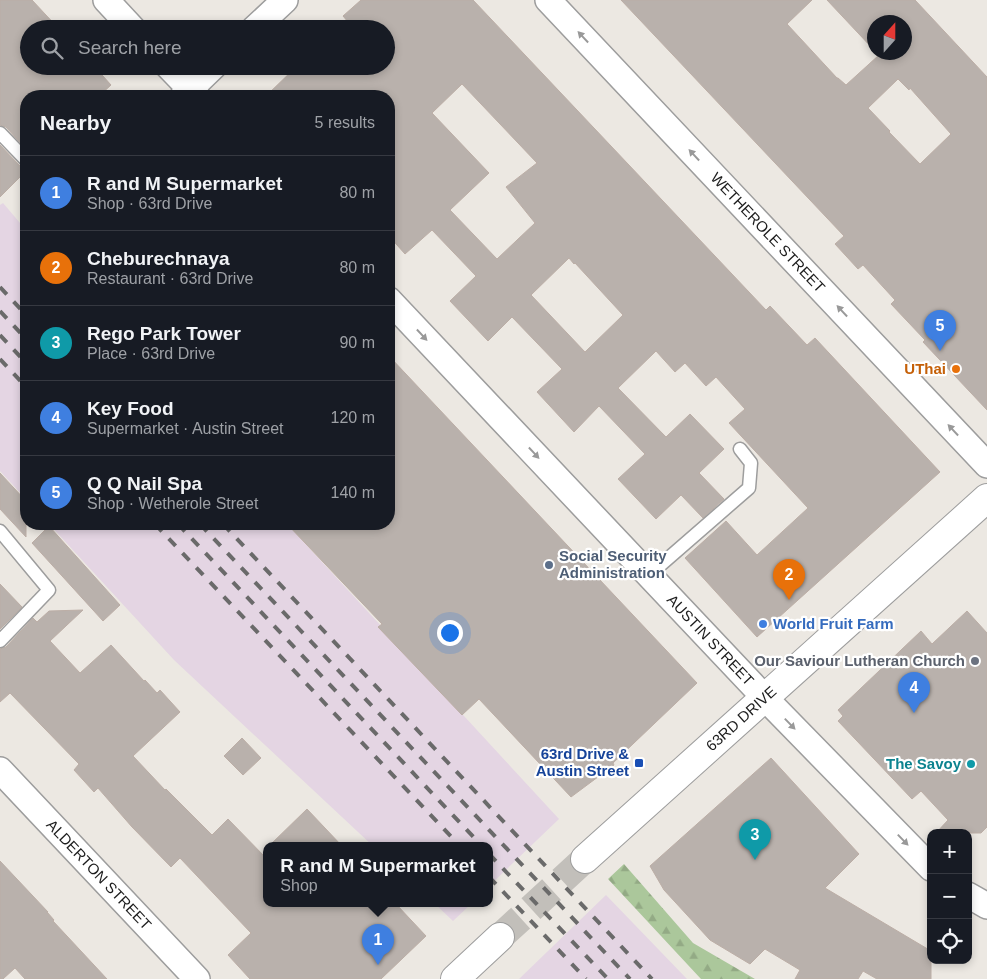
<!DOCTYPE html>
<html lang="en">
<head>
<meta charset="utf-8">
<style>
  body { margin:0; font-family:Arial,sans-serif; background:#242831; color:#f1f3f6 }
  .controls { position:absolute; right:15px; bottom:15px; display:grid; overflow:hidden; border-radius:10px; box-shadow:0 2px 8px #0003 }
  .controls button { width:45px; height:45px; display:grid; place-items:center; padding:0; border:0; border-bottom:1px solid #363941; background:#171b24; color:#f1f3f6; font:25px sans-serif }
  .compass { position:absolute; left:867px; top:15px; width:45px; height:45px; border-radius:50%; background:#171b24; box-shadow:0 2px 8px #0003; rotate:21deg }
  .you { position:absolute; left:449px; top:632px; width:18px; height:18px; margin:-12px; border:4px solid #fff; border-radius:50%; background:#1a73e8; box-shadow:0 0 0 8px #1a73e833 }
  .badge { display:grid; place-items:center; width:32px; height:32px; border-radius:50%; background:#ea580c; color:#fff; font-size:16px; font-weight:700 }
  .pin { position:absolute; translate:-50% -41px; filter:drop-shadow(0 1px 2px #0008) }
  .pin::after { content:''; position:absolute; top:26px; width:18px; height:15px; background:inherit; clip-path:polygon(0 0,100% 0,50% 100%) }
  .popup { position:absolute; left:263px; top:842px; width:230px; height:65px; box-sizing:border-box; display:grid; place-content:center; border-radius:10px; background:#171b24; filter:drop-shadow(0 1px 4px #0005); font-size:16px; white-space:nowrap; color:#9ea1a6 }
  .popup b { font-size:19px; color:#f1f3f6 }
  .popup::after { content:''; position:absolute; left:50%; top:100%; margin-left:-10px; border:10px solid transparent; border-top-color:#171b24 }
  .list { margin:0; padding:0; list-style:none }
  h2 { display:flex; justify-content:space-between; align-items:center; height:65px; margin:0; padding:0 20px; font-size:21px }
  h2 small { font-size:16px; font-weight:400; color:#9ea1a6 }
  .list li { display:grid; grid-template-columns:32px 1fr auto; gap:15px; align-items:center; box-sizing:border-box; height:75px; padding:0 20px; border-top:1px solid #363941 }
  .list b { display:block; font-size:19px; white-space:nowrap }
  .list p { margin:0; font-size:16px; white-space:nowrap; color:#9ea1a6 }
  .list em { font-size:16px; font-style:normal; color:#9ea1a6 }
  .icon { flex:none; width:28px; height:28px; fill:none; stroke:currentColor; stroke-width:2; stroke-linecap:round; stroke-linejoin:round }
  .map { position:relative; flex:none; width:987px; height:979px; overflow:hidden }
  .search { position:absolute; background:#171b24; box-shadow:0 2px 8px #0003; left:20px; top:20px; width:375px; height:55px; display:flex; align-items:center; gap:12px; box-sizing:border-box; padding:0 18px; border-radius:28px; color:#9ea1a6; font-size:19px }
  .panel { position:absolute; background:#171b24; box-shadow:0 2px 8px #0003; left:20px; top:90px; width:375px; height:440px; border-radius:20px }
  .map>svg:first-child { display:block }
  .railway { fill:#e4d5e3 }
  .forest { fill:url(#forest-firs) }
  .building { fill:#b9b1ac; stroke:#bcaea6; fill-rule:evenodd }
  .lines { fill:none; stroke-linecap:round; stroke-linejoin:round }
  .tertiary-tunnel { stroke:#c2bfba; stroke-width:28; stroke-dasharray:28 14; stroke-linecap:butt }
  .service-casing { stroke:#9d9d9d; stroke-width:15 }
  .minor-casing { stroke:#9d9d9d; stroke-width:28 }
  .tertiary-casing { stroke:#9d9d9d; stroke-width:30 }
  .service { stroke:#fff; stroke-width:12 }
  .minor { stroke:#fff; stroke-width:25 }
  .tertiary { stroke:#fff; stroke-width:28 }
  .rail { stroke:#6a6a6a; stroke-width:4; stroke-dasharray:10 10; stroke-linecap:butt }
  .oneway { fill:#999 }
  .food-dot { fill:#e8710a; stroke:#fff; stroke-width:2 }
  .service-dot { fill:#5c6f8a; stroke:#fff; stroke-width:2 }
  .shop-dot { fill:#3f7fe0; stroke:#fff; stroke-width:2 }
  .worship-dot { fill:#6b7280; stroke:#fff; stroke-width:2 }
  .transit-dot { fill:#1a4fb4; stroke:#fff; stroke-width:2 }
  .culture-dot { fill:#0f9aa8; stroke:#fff; stroke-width:2 }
  .labels { text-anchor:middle; stroke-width:4.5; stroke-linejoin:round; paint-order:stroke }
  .street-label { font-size:15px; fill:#1c1c1c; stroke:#fff }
  .food-label { font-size:15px; font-weight:bold; fill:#c56008; stroke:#fff; text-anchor:end }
  .service-label { font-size:15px; font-weight:bold; fill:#4e5e75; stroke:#fff; text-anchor:start }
  .shop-label { font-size:15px; font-weight:bold; fill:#366cbe; stroke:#fff; text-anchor:start }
  .worship-label { font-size:15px; font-weight:bold; fill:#5b616d; stroke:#fff; text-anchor:end }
  .transit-label { font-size:15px; font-weight:bold; fill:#164399; stroke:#fff; text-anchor:end }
  .culture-label { font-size:15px; font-weight:bold; fill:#0d838f; stroke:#fff; text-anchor:end }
</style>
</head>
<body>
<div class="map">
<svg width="987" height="979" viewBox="0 0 987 979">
  <defs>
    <pattern id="forest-firs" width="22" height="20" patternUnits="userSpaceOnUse" patternTransform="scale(1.25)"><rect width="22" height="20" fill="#abc79b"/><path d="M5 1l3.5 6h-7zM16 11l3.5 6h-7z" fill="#93aa85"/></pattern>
  </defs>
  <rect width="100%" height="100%" fill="#ece8e2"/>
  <path class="railway" d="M3,203L26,230V499L0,471V205Z
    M49,524H287L559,819L489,886V846H373L174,660Z
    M606,895L687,979H519Z
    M435,904H471L453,921Z"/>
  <path class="forest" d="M624,864L693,943L755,979H701L608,879Z"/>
  <path class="building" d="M0,0H32L59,29H29V66H94L111,85L99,96H26V149L6,127L0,125Z
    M361,0H473L766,310L770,306L807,345L815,338L940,472L757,637L685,558L726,521L757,555L808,508L729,423L745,409L716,377L706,386L685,363L675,372L656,351L618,388L666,437L690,414L724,449L699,473L724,499L703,518L681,495L656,519L618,479L645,454L599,406L574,432L537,392L562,369L512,317L488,341L450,301L476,276L432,230L405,254L389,236V96H266L297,66H388L386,64V29H354L343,16ZM462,84L537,163L506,187L535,223L497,259L450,210L489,173L432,113ZM569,258L574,264L575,263L623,315L585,352L531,295Z
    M621,0H812L787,24L837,78H838L846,85L879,55L877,52H904V22H874V50L827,0H915L987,77V410L923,342L925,340L891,304L895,300L863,265L858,269L835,244L844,236ZM898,79L909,90L910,88L951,134L920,164L889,132L890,131L868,108Z
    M0,145L20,166L26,168V171L0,197Z
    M389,356L697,683L613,763L614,765L571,797L479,699L462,715L378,627L382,624L287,524H389Z
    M0,473L26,501V537L0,509Z
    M49,526L120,605L103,621L32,543Z
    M0,584L22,607L0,629Z
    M83,610L50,641L80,673L111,645L144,681L145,680L157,693L160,690L180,712L133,756L165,790L166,789L212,835L228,819L267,859V904H396L426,936L381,979H250L228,955L251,933L180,858L171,867L132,827L98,788L94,792L74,770L79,764L10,693L0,702V649L6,647L33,618L37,622L49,611Z
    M967,611L987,633V827L981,833H936L948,820L921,791L912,799L838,721L843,716L838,710L921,631L932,644Z
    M242,738L261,758L243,775L224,756Z
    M771,758L859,854L825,888L931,951V979H877L863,971L858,979H795L800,970L765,949L750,964L710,940L664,890L650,866Z
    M307,809L342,846H269Z
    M0,861L48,912H47L54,920L53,921L107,979H25L15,968L3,979H0Z"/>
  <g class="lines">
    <path class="tertiary-tunnel" d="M500,937L585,859"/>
    <defs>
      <path id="service" d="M0,133L26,160
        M0,531L49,590L0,641
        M649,575L749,488L751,463L740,449"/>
      <g id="minor">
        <path d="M106,0L133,29"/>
        <path id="s1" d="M548,0L987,465"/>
        <path d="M254,29L285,0"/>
        <path d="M168,66L197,96"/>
        <path d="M183,96L214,66"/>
        <path id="s2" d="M389,300L764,697L931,868"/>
        <path id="s3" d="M0,770L197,979"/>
        <path d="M968,895L987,906"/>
      </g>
      <g id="tertiary">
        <path id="s4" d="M585,859L987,498"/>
        <path d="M455,979L500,937"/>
      </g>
    </defs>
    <use href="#service" class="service-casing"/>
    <use href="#minor" class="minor-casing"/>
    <use href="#tertiary" class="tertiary-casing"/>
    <use href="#service" class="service"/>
    <use href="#minor" class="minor"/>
    <use href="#tertiary" class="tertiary"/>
    <path class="rail" d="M0,287L26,315
      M0,311L26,339
      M0,335L26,363
      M0,359L26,387
      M155,524L460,846
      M178,524L482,846
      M200,524L630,979
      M223,524L652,979
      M489,854L608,979
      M489,877L586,979"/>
  </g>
  <defs><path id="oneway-solid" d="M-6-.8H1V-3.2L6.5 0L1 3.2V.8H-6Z" transform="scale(1.25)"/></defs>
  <g class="oneway">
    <use href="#oneway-solid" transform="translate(583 37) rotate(-133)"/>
    <use href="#oneway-solid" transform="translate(694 155) rotate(-133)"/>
    <use href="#oneway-solid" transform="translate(842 311) rotate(-133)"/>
    <use href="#oneway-solid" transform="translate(422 335) rotate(47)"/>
    <use href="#oneway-solid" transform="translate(953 430) rotate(-133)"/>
    <use href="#oneway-solid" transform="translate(534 453) rotate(47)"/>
    <use href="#oneway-solid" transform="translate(790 724) rotate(46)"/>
    <use href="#oneway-solid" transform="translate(903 840) rotate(46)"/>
  </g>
  <circle class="food-dot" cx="956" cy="369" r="5"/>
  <circle class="service-dot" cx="549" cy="565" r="5"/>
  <circle class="shop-dot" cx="763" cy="624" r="5"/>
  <circle class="worship-dot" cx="975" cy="661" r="5"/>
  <rect class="transit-dot" x="634" y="758" width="10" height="10" rx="2.5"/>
  <circle class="culture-dot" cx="971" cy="764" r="5"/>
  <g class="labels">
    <g class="street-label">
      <text dy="5" stroke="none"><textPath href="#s1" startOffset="320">WETHEROLE STREET</textPath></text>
      <text dy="5" stroke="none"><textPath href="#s2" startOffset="468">AUSTIN STREET</textPath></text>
      <text dy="5" stroke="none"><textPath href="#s4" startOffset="210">63RD DRIVE</textPath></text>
      <text dy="5" stroke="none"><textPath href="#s3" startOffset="144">ALDERTON STREET</textPath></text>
    </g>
    <g class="food-label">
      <text x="946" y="374">UThai</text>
    </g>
    <g class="service-label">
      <text x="559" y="561">Social Security<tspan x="559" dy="17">Administration</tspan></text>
    </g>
    <g class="shop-label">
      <text x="773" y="629">World Fruit Farm</text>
    </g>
    <g class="worship-label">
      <text x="965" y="666">Our Saviour Lutheran Church</text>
    </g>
    <g class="transit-label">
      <text x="629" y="759">63rd Drive &amp;<tspan x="629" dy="17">Austin Street</tspan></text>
    </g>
    <g class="culture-label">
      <text x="961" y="769">The Savoy</text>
    </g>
  </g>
</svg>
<div class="controls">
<button>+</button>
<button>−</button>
<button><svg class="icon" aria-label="locate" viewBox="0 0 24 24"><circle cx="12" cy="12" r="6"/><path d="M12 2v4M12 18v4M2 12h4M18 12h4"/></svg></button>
</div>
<svg class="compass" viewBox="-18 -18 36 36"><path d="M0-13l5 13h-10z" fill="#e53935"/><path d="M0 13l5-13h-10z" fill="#9ea1a6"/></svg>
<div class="you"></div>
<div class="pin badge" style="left:378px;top:965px;background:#3f7fe0">1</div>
<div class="popup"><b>R and M Supermarket</b>Shop</div>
<div class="pin badge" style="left:789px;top:600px;background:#e8710a">2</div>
<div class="pin badge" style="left:755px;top:860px;background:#0f9aa8">3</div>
<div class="pin badge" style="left:914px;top:713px;background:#3f7fe0">4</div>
<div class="pin badge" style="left:940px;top:351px;background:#3f7fe0">5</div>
<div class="search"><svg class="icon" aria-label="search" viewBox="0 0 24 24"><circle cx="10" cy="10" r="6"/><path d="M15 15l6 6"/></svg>Search here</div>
<section class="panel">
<h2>Nearby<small>5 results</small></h2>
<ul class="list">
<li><span class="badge" style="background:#3f7fe0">1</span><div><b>R and M Supermarket</b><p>Shop · 63rd Drive</p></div><em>80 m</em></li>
<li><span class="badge" style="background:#e8710a">2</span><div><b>Cheburechnaya</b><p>Restaurant · 63rd Drive</p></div><em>80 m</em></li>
<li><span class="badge" style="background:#0f9aa8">3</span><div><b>Rego Park Tower</b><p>Place · 63rd Drive</p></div><em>90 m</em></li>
<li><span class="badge" style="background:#3f7fe0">4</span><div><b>Key Food</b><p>Supermarket · Austin Street</p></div><em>120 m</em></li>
<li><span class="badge" style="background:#3f7fe0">5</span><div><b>Q Q Nail Spa</b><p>Shop · Wetherole Street</p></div><em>140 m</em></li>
</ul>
</section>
</div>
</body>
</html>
